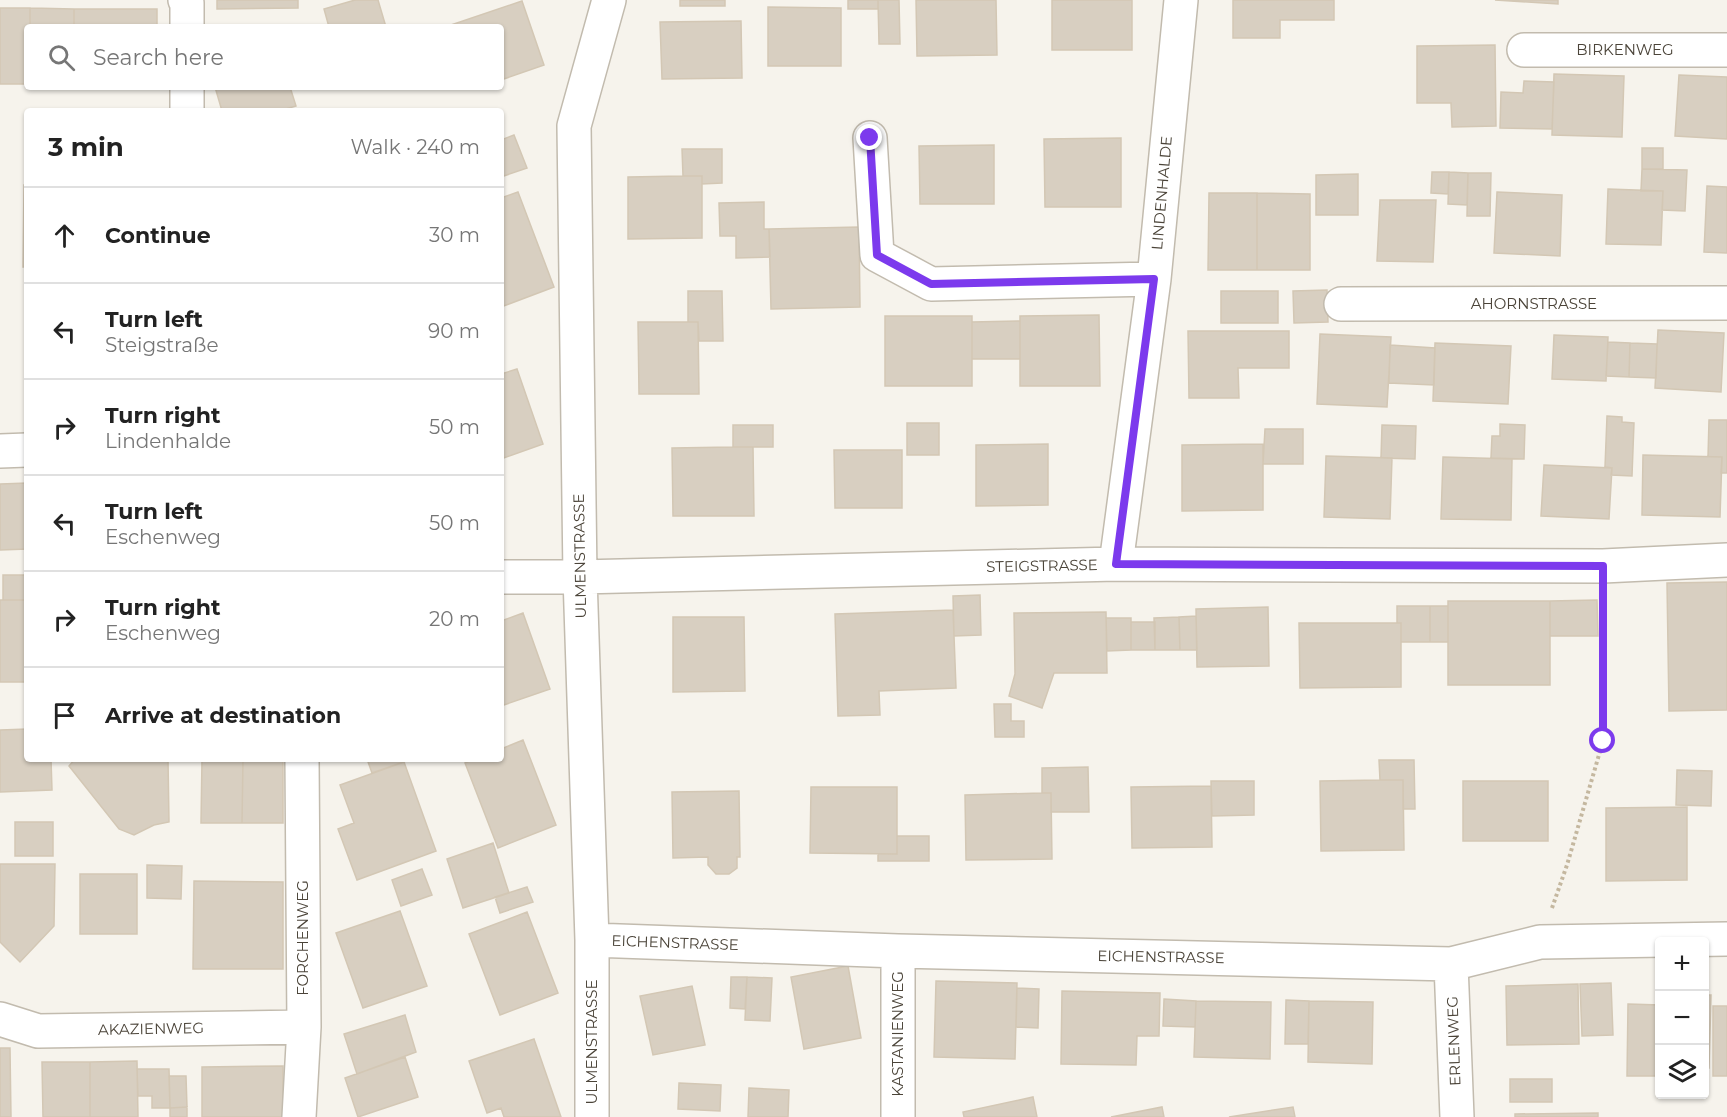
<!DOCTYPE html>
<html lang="en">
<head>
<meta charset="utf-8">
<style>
  body { margin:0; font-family:Montserrat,sans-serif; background:#f6f6f6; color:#222 }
  .controls { position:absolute; right:18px; bottom:18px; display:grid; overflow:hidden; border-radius:6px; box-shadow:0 2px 4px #0004 }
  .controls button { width:54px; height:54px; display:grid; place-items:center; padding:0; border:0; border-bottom:2px solid #e0e0e0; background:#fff; color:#222; font:30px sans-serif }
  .stop { position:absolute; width:18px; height:18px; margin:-14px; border:4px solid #7c3aed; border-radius:50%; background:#fff }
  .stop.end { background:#7c3aed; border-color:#fff; box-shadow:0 2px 6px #0008 }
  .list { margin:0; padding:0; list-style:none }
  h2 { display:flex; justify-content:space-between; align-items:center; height:78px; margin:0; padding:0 24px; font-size:26px }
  h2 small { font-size:20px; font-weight:400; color:#767676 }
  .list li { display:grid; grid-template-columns:39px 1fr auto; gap:18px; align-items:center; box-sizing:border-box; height:96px; padding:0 24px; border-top:2px solid #e0e0e0 }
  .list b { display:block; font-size:22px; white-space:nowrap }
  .list p { margin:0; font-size:20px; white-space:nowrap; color:#767676 }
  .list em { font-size:20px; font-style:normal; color:#767676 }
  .icon { flex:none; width:33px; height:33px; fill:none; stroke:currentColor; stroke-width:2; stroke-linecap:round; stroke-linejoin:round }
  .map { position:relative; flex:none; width:1727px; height:1117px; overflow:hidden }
  .search { position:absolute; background:#fff; box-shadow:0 2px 4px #0004; left:24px; top:24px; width:480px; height:66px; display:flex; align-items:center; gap:15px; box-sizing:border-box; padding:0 21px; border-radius:6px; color:#767676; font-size:22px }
  .panel { position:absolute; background:#fff; box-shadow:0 2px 4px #0004; left:24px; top:108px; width:480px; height:654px; border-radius:6px }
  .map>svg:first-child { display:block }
  .building { fill:#d8cfc1; stroke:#d3c7b4; stroke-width:1.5 }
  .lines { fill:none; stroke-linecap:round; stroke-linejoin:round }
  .minor-casing { stroke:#c2bbae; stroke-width:36 }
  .path { stroke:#c4b79f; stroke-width:4; stroke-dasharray:3 3; stroke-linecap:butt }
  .minor { stroke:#fff; stroke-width:33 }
  .route { stroke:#7c3aed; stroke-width:8 }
  .labels { text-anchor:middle; stroke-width:5; stroke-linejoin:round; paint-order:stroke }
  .street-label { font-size:15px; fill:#4b4439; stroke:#fff }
</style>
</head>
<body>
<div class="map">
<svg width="1727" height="1117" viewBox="0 0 1727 1117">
  <rect width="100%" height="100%" fill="#f6f3ec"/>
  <path class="building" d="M217,0H298V8L217,9Z
    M355,0H378L386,27H329L324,9Z
    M680,0H725V6H680Z
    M848,0H878V9H848Z
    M878,0H899L900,44H879Z
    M916,0H996L997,55L917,56Z
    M1052,0H1132V50H1052Z
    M1233,0H1334V20H1280V38H1233Z
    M1495,0H1558V4Z
    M522,1L544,65L501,80V27L448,26Z
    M768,7L841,8V66H768Z
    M0,8H30V27H27V84H0Z
    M30,8L74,9V27H30Z
    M74,9H157V27H74Z
    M741,21L742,78L662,79L660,22Z
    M1495,45L1496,126L1452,127L1451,103H1417V46Z
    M1554,74L1624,76L1622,137L1552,135Z
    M1679,75L1727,77V139L1675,136Z
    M1524,81L1554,82L1552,129L1500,128L1501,92L1523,93Z
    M215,87H290L296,106L279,111H222Z
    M514,135L527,168L501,177V140Z
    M1121,138V207H1045L1044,139Z
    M994,145V204H920L919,146Z
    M1642,148H1663V169H1642Z
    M682,149H722V183L702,184V176H683Z
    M1642,169L1687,170L1685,211L1662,210L1663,191H1641Z
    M1432,172H1449L1448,194L1431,193Z
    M1449,172L1468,173L1467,205L1448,204Z
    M1468,173H1491L1490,216H1467Z
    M1358,174V215H1316V175Z
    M683,176H702V238L628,239V177Z
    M24,185H27V267H23Z
    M1707,186L1727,187V253L1704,252Z
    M1608,189L1663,191L1661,245L1606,244Z
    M518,192L554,287L501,307V198Z
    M1497,192L1562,195L1560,256L1494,253Z
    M1209,193H1257V270H1208Z
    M1257,193L1310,194V270H1257Z
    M1380,200H1436L1433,262L1377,261Z
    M764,202V229H769L770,257L736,258V236H720L719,203Z
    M859,227L860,307L771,309L769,229Z
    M1327,290L1328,322L1294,323L1293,291Z
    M688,291H722L723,341H699L698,322H688Z
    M1221,291H1278V323H1221Z
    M1099,315L1100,386H1020V316Z
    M885,316H972V386H885Z
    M1020,321V359H972V322Z
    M638,322H698L699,394H639Z
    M1658,330L1724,333L1721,392L1655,388Z
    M1188,331H1289V368H1238L1239,398H1189Z
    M1320,334L1391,337L1387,407L1317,404Z
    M1554,335L1608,337L1606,381L1552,379Z
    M1608,342L1630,343L1629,377L1606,376Z
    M1435,343L1511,346L1508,404L1433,401Z
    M1630,343L1657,344L1656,378L1629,377Z
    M1390,345L1435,348L1434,385L1389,383Z
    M517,369L543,444L501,459V374Z
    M1607,416L1622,417V422L1634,423L1632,476L1611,475L1612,468L1605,467Z
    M1709,420H1727V473H1721L1722,457H1708Z
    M907,423H939V455H907Z
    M1500,424L1525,425L1524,459L1491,458L1492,436H1500Z
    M733,425H773V447H733Z
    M1382,425L1416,426L1415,459L1381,458Z
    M1265,429H1303V464H1263Z
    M1048,444V505L976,506V445Z
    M1263,444V510L1182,511V445Z
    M733,447H753L754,516H673L672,448Z
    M834,450H902V508H835Z
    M1643,455L1722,457L1720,517L1642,515Z
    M1326,456L1392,458L1390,519L1324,517Z
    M1443,457L1512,459L1511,520L1441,519Z
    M1544,465L1612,468L1609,519L1541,516Z
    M27,483V549L0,550V484Z
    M3,575H27V600H3Z
    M1727,582V710L1669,711L1667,583Z
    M980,595L981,635L954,636L953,596Z
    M0,600H27V682H0Z
    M1597,600L1598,636H1550V601Z
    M1448,601H1550V685H1448Z
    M1397,606H1430V642H1401V623H1397Z
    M1430,606H1448V642H1430Z
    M1268,607L1269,666L1197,667L1196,609Z
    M953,610L956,688L879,691L880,715L838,716L835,614Z
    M1106,612L1107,673H1054L1042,708L1009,696L1015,674L1014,613Z
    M523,613L550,689L501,706V621Z
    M1196,616L1197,650H1180L1179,617Z
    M673,617H744L745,691L673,692Z
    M1179,617L1180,650H1155L1154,618Z
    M1106,618H1131V650L1107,651Z
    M1131,622H1155V650H1131Z
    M1299,623H1401V687L1300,688Z
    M994,704H1011V721H1024V737H995Z
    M27,729V759H51L52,790L0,792V730Z
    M523,740L556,825L498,848L465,763L474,759H501V749Z
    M75,759H168L169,822L154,825L134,835L119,829L69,766Z
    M202,759H243L242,823H201Z
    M243,759H283V823H242Z
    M367,759H412L372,773Z
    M1379,760H1414L1415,809H1403V780H1380Z
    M404,762L436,851L357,880L338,829L354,823L340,785Z
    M1088,767L1089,812H1051V793H1042V768Z
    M1677,770L1712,771L1711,806L1676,805Z
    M1380,780H1403L1404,850L1321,851L1320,781Z
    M1211,781H1254V815L1212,816Z
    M1463,781H1548V841H1463Z
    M1211,786L1212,847L1132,848L1131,787Z
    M811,787H897V854L810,853Z
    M739,791L740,857H737V868L729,874H716L708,865V857L673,858L672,792Z
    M1042,793H1051L1052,859L966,860L965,795Z
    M1687,807V880L1606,881V808Z
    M15,822H53V856H15Z
    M897,836H929V861H878V854H897Z
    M493,843L509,893L463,908L447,859Z
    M0,864H55L54,926L20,962L0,942Z
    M147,865L182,866L181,899L147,898Z
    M422,869L432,895L401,906L392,880Z
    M80,874H137V934H80Z
    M194,881L283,882V969H193Z
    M527,887L533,902L500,913L495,897Z
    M400,911L427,986L363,1008L336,933Z
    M527,912L558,993L500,1015L469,934Z
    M848,966L861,1038L804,1049L791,977Z
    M731,977H747L745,1009L730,1008Z
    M747,977L772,978L770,1021L745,1020Z
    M936,981L1017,983L1015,1059L934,1057Z
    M1611,983L1613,1035L1582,1036L1580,984Z
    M1578,984L1579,1044L1507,1045L1506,986Z
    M692,986L705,1045L653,1055L640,996Z
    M1017,988L1039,989L1038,1028L1016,1027Z
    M1062,991L1160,993L1159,1036H1137L1136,1065L1061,1064Z
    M1704,995H1711L1709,1068H1704Z
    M1164,999L1196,1001L1195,1027L1163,1026Z
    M1286,1000L1309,1001L1308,1044H1285Z
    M1196,1001L1271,1002L1270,1059L1194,1057Z
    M1309,1001L1373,1002L1372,1064L1308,1062Z
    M1628,1004L1660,1005V1076H1627Z
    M1713,1006H1727V1076H1713Z
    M405,1015L416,1052L357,1074L344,1034Z
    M534,1039L561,1117H504L501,1108L487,1113L469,1061Z
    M0,1048H10L11,1117H0Z
    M405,1057L418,1097L358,1117L345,1078Z
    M137,1061L138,1117H90V1062Z
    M42,1062H90V1117H43Z
    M283,1066V1117H202V1067Z
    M137,1069H169L170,1108H152V1096H138Z
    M169,1076H186L187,1107L170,1108Z
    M1510,1079H1552V1102H1510Z
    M679,1083L721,1085L720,1111L678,1109Z
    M749,1088L789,1090L788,1117H748Z
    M1033,1097L1037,1117H964L963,1112Z
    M187,1107V1117H170V1108Z
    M1162,1107L1164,1117H1111Z
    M1293,1107L1295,1117H1229Z
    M1598,1113V1117H1515V1114Z"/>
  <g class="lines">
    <defs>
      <path id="minor" d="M185,0L187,3V27
        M1524,50H1727
        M187,111V87
        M870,138L877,255L931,284L1154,279
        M1341,304L1727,303
        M0,451L27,450
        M1116,564L1154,279L1181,0
        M501,577H580L1116,564L1603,566L1727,560
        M592,940L898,951L1451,964L1540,942L1727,939
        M898,951V1117
        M1451,964L1457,1117
        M0,1019L38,1031L304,1027
        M299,1117L304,1027L302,759
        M592,1117V940L580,577L574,126L609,0"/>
    </defs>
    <use href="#minor" class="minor-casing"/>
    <path class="path" d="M1552,908L1567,865L1603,741V599"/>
    <use href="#minor" class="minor"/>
  </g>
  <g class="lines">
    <path class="route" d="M870,138L877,255L931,284L1154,279L1116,564L1603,566V741"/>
  </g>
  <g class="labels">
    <g class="street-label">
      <text x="1625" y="55">BIRKENWEG</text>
      <text transform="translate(1162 193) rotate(-85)" y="5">LINDENHALDE</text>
      <text x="1534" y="309">AHORNSTRASSE</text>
      <text transform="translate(580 556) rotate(-91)" y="5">ULMENSTRASSE</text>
      <text transform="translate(1042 566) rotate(-1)" y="5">STEIGSTRASSE</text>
      <text transform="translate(303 938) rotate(-90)" y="5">FORCHENWEG</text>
      <text transform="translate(675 943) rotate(2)" y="5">EICHENSTRASSE</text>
      <text transform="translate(1161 957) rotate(1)" y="5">EICHENSTRASSE</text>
      <text transform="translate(151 1029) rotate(-1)" y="5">AKAZIENWEG</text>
      <text transform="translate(898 1034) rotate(-90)" y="5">KASTANIENWEG</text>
      <text transform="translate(1454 1041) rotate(-92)" y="5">ERLENWEG</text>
      <text transform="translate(592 1042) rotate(-90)" y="5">ULMENSTRASSE</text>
    </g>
  </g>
</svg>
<div class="controls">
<button>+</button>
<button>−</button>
<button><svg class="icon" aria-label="layers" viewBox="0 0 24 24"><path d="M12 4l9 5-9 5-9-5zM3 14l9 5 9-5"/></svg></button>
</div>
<div class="stop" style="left:1603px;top:741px"></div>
<div class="stop end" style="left:870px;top:138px"></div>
<div class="search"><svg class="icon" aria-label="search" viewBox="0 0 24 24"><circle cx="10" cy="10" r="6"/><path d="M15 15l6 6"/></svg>Search here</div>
<section class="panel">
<h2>3 min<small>Walk · 240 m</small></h2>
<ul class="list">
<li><svg class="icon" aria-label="ahead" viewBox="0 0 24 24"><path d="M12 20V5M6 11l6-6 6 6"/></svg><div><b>Continue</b></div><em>30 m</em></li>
<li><svg class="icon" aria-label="left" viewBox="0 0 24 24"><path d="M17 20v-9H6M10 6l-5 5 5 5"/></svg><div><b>Turn left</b><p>Steigstraße</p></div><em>90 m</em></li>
<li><svg class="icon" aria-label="right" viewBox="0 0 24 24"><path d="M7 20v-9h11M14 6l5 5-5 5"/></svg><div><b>Turn right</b><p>Lindenhalde</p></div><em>50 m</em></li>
<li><svg class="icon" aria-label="left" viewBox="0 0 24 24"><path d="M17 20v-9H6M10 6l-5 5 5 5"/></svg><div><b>Turn left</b><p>Eschenweg</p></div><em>50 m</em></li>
<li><svg class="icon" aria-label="right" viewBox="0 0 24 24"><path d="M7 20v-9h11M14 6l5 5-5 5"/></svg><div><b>Turn right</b><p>Eschenweg</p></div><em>20 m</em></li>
<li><svg class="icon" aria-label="arrive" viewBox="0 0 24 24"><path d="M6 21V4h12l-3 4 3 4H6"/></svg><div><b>Arrive at destination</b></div></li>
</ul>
</section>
</div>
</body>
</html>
